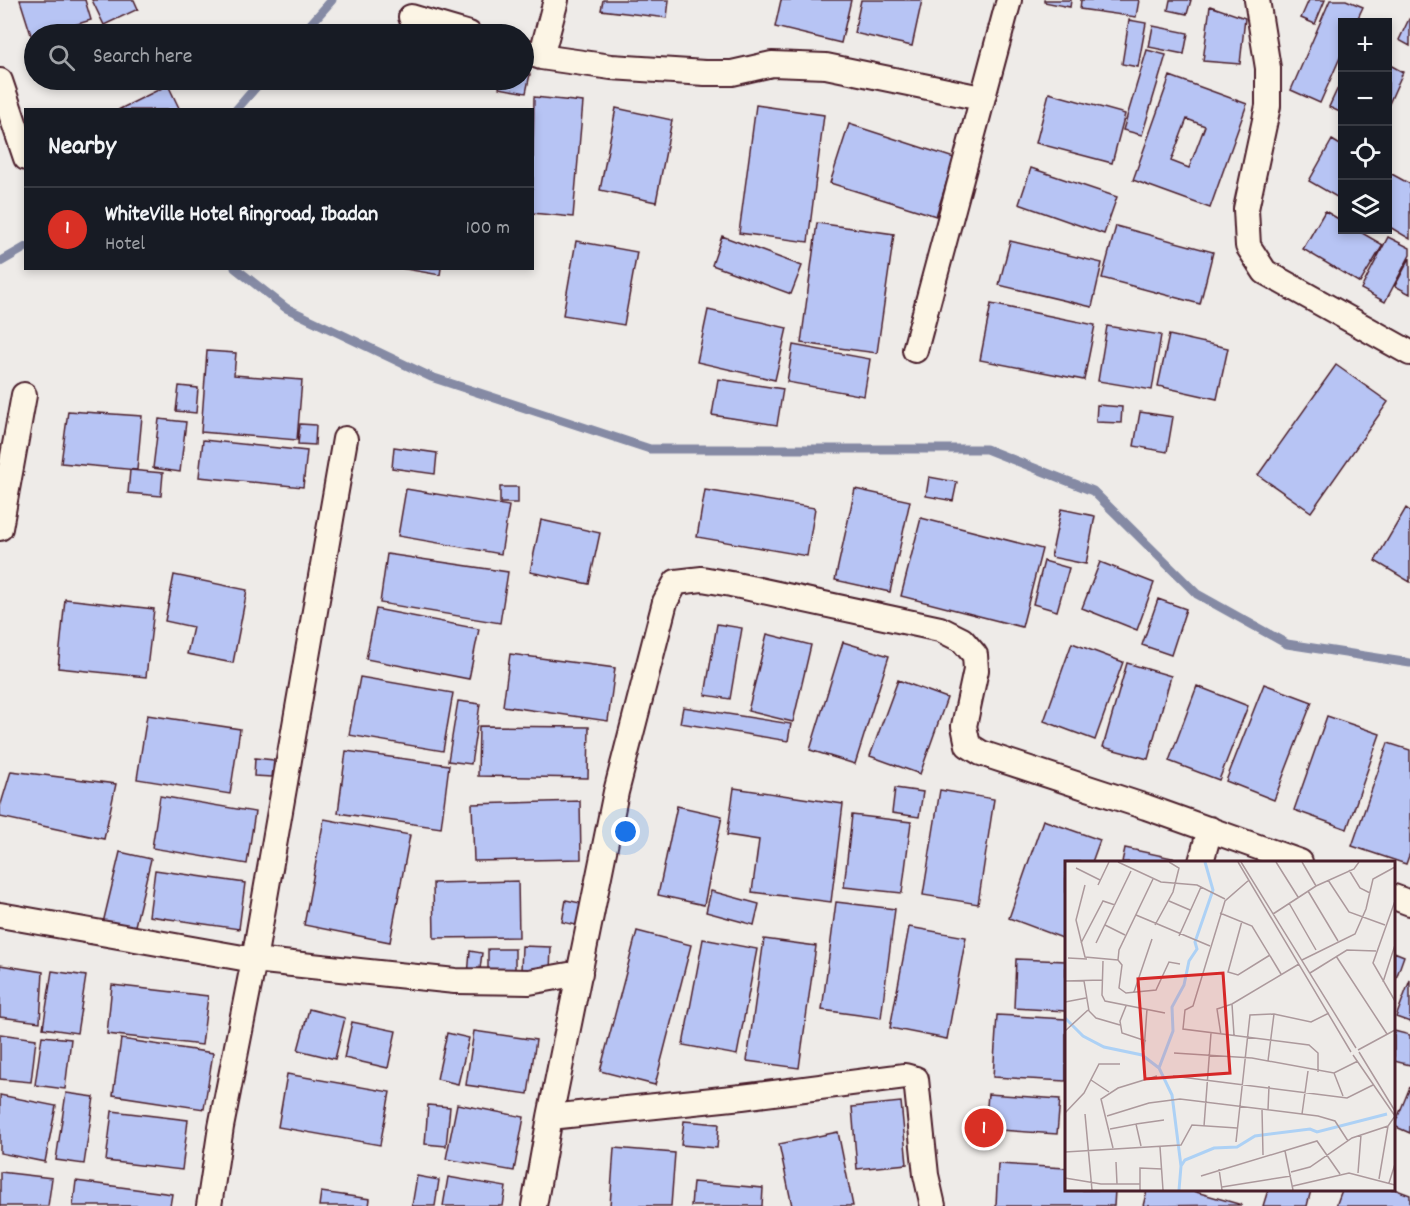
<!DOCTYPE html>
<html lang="en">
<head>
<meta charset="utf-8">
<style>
  body { margin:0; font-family:Dekko,sans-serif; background:#242831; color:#f1f3f6 }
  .controls { position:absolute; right:18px; top:18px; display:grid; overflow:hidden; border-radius:0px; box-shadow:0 3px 9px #0003 }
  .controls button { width:54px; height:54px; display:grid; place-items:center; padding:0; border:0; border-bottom:2px solid #363941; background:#171b24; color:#f1f3f6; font:30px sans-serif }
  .you { position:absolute; left:626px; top:832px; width:21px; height:21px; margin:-15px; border:4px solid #fff; border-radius:50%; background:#1a73e8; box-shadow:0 0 0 9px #1a73e833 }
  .badge { display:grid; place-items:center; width:39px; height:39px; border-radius:50%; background:#d93025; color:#fff; font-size:20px; font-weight:700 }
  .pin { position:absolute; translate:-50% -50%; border:3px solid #fff; box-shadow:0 2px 6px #0006 }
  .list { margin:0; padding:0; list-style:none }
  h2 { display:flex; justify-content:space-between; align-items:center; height:78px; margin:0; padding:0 24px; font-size:26px }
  h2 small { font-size:20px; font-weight:400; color:#9ea1a6 }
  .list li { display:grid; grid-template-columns:39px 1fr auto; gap:18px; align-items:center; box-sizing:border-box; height:84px; padding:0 24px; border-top:2px solid #363941 }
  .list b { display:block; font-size:22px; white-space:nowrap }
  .list p { margin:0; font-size:20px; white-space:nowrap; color:#9ea1a6 }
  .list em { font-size:20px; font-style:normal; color:#9ea1a6 }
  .icon { flex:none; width:33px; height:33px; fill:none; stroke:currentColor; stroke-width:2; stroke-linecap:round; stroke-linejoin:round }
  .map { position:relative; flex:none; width:1410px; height:1206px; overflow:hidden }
  .search { position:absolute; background:#171b24; box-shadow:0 3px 9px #0003; left:24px; top:24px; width:510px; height:66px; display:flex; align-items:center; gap:15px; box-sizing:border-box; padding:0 21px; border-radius:33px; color:#9ea1a6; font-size:22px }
  .panel { position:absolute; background:#171b24; box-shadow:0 3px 9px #0003; left:24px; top:108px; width:510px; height:162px; border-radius:0px }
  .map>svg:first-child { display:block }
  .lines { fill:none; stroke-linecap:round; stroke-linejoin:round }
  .stream { stroke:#858aa4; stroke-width:9 }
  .building { fill:#b7c4f4; stroke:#4a1f2b; stroke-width:1.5; fill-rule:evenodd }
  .minor-casing { stroke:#4a1f2b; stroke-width:28 }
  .minor { stroke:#fcf5e5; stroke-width:24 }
  .inset-river { fill:none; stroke:#add1f5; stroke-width:3 }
  .inset-road { fill:none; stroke:#ac999c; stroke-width:1.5 }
  .view { fill:#d62828; fill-opacity:0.15; stroke:#d62828; stroke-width:3 }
  .inset-edge { fill:none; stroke:#4a1f2b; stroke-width:3 }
</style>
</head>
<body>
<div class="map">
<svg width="1410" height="1206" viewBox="0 0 1410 1206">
  <rect width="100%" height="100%" fill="#eeebe8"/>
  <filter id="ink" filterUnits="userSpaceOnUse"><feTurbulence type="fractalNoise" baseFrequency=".0167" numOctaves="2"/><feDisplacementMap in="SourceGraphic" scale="12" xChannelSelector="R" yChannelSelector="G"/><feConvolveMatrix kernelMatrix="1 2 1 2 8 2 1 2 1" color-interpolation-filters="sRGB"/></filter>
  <g filter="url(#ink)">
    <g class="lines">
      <path class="stream" d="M302,34L332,0
        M236,110L262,80
        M0,262L26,247
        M235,268L286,308L431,377L650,449H986L1093,491L1197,594L1287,644L1410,663"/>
    </g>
    <path class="building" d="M20,0H85L91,20L44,34H34V38H32Z
      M92,0H134L138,9L104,25Z
      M603,0H669L667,18L601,10Z
      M781,0H851L841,43L775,27Z
      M861,0H922L912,46L854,33Z
      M1044,0H1071L1070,7L1044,2Z
      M1081,0H1139L1136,17L1080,9Z
      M1170,0H1191L1187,14L1168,10Z
      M1309,0H1325L1315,24L1301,18Z
      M1330,0H1346L1363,7L1356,22H1342V53L1320,103L1291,90Z
      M1210,6L1245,18L1240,64L1203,61Z
      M1409,19L1410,20V46L1399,40Z
      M1129,20L1146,23L1138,67L1122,64Z
      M1153,26L1188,33L1184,54L1149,47Z
      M1147,50L1166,55L1142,135L1123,130Z
      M1388,64L1403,72L1388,106Z
      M524,72L530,74L526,93L499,88L501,80H524Z
      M1170,76L1247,104L1210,208L1133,180ZM1187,119L1205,126L1189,168L1171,161Z
      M1342,79V113L1329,107Z
      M168,85L180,110H118Z
      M1049,93L1125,114L1112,163L1036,143Z
      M534,97L583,102L573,217L532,213Z
      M756,105L824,115L808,242L739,233Z
      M616,108L672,120L656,202L600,190Z
      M849,124L954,158L936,216L830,183Z
      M1332,140L1342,146V200L1309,181Z
      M1031,168L1117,197L1104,234L1019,204Z
      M1388,172L1410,184V239L1388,226Z
      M1325,211L1342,221V230H1357L1383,245L1360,283L1303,249Z
      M817,223L894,234L877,353L801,343Z
      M1116,226L1213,252L1200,304L1102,278Z
      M722,236L802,266L791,294L712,265Z
      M1388,237L1410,248V255L1385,302L1361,289Z
      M576,241L637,252L624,325L563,315Z
      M1010,241L1102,263L1092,307L999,285Z
      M1410,258V294L1395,286Z
      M400,268H441L440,275Z
      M991,304L1095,325L1084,380L980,360Z
      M708,310L787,328L775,380L697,362Z
      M1107,326L1161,335L1152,390L1098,381Z
      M1169,335L1228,348L1217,399L1158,386Z
      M793,345L870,359L864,396L787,382Z
      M207,351L236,353L234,375L302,380L297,440L201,432Z
      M1336,365L1388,402L1311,512L1258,475Z
      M718,379L783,389L777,425L712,415Z
      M179,386L198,388L196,413L176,411Z
      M1097,405L1122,407L1121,423L1096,422Z
      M68,411L142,416L137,470L61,463Z
      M1140,412L1173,417L1167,452L1134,446Z
      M159,419L186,422L180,472L153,468Z
      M300,424L316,425L315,445L298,444Z
      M203,440L307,451L303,487L199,477Z
      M394,447L437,453L435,474L392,468Z
      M130,470L163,473L161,496L128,493Z
      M929,477L957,482L953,501L926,496Z
      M500,487H518V503H500Z
      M406,489L509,506L501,554L398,536Z
      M855,489L910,501L890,592L835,580Z
      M705,490L815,508L807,556L697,537Z
      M1406,508L1410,511V582L1375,561Z
      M1061,509L1095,516L1086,564L1051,557Z
      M921,518L1042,549L1022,627L901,596Z
      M541,520L600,533L589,584L530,572Z
      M387,554L508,572L500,623L380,603Z
      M1044,561L1069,568L1057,611L1033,604Z
      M1100,562L1154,583L1137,630L1082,608Z
      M174,575L247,590L233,663L187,654L193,627L165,621Z
      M65,599L154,609L146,677L58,668Z
      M1158,599L1186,609L1171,655L1142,645Z
      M376,609L479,629L469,679L366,659Z
      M717,624L742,628L730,699L705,695Z
      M767,634L811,645L793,722L748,711Z
      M843,642L889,656L855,764L810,750Z
      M1072,643L1123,662L1095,740L1044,721Z
      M510,654L615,668L608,721L503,706Z
      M1127,663L1171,676L1148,759L1103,747Z
      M360,677L453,693L443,751L349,735Z
      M898,680L947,698L920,774L870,756Z
      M1264,684L1312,702L1274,800L1226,781Z
      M1197,686L1248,706L1219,780L1169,761Z
      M458,701L480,704L471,764L448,761Z
      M683,707L791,724L788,741L680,723Z
      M147,715L240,729L230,794L137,779Z
      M1327,716L1380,734L1347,829L1294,810Z
      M479,726L589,727L588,778L478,776Z
      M1388,743L1410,750V853L1406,864L1352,846Z
      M346,751L449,765L441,828L338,813Z
      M255,758L274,760L272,777L254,776Z
      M11,771L116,784L104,839L0,817V807Z
      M734,788L843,804L831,902L752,892L759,840L727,835Z
      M895,788L923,792L919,817L892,813Z
      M940,790L994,799L978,904L923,895Z
      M160,796L255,812L247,864L152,848Z
      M580,801L581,859L474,861L472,804Z
      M677,806L722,816L704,905L658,895Z
      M852,815L911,822L902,893L844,887Z
      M324,819L410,835L390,942L304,925Z
      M1043,820L1100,840L1092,862H1066V934L1065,939L1009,918Z
      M1125,848L1177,859L1176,862H1122Z
      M120,852L151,859L134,930L103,923Z
      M155,870L245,883L239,929L149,916Z
      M518,881L519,937L434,938L433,883Z
      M711,891L759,904L754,925L706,912Z
      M566,900L585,904L581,926L562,922Z
      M836,902L895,909L881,1018L822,1010Z
      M909,927L966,937L947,1039L890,1028Z
      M637,931L691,945L655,1085L600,1071Z
      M703,939L757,949L737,1055L683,1045Z
      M764,939L816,946L799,1068L747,1061Z
      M522,946L551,947L550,972L521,971Z
      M488,949H515V974L488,975Z
      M470,951L482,953L479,977L468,976Z
      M1394,952L1404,956L1394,984Z
      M1016,959L1066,961V1011L1014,1008Z
      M0,965L43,972L40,1022L0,1017Z
      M52,971L86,976L77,1033L43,1028Z
      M1410,980V1022L1396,1017Z
      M112,985L208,996L202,1045L107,1034Z
      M309,1009L345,1018L335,1059L298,1050Z
      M997,1015L1066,1019V1081L993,1077Z
      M352,1022L396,1031L388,1068L344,1058Z
      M474,1031L536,1040L528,1094L466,1085Z
      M1394,1031L1410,1035V1065L1394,1061Z
      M447,1033L469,1038L458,1084L437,1079Z
      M0,1034L36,1039L31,1082L0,1079Z
      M42,1036L71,1039L65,1089L35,1085Z
      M121,1039L213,1053L204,1109L113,1095Z
      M287,1074L390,1092L380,1145L278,1127Z
      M1410,1087V1133L1394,1126Z
      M66,1093L94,1097L84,1164L56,1160Z
      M988,1094L1060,1099L1057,1134L985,1129Z
      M0,1095L56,1106L45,1162L0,1153Z
      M901,1102L907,1164L857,1169L852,1107Z
      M457,1104L524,1117L514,1171L446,1159Z
      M428,1105L450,1107L446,1146L425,1144Z
      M112,1111L188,1120L182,1170L106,1161Z
      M684,1121L719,1124L717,1148L681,1145Z
      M838,1132L853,1206H792L779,1144Z
      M614,1148L675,1153L671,1206H610Z
      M998,1164L1066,1168V1190H1115L1114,1206H996Z
      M0,1172L52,1178L48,1206H0Z
      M417,1176L439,1180L435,1206H412Z
      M448,1177L506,1187L503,1206H443Z
      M76,1181L172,1194L170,1206H73Z
      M693,1182L763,1188L762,1206H691Z
      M1394,1189L1410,1195V1206H1336L1342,1190Z
      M1147,1190H1189L1242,1205L1143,1206Z
      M1268,1190H1311L1307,1206H1263Z
      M321,1192L370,1199L369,1206H319Z"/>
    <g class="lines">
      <defs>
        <path id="minor" d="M1257,0L1268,68V106L1246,209L1248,246L1265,272L1410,353
          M411,17L469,34
          M524,51L541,57L611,67L705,73H732L772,64L826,66L981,98
          M541,57L556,0
          M0,81L26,158
          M915,350L1009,0
          M0,528L24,395
          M1201,862L1210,829
          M1394,897L1410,903
          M0,915L254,960L455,981L529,982L580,973
          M550,1117L742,1097L905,1076L916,1079L926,1175L933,1206
          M209,1206L221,1127L254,960L345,439
          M534,1206L550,1117L616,792L665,602L676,582L702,579L731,584L940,629L962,640L975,655L976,670L964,726L968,745L981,753L1146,807L1300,862"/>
      </defs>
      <use href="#minor" class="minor-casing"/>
      <use href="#minor" class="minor"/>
    </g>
  </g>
  <g transform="translate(1065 861)">
    <rect width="330" height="330" fill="#eeebe8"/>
    <path class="inset-river" d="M0,157L18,175L39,186L77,194L94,207M116,305L120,299L149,287L172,286L190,275L245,268L252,271L322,253M114,329L116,305L107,234L94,207L108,170L107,146L119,124L124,100L132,88L130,81L148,29L140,1"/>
    <path class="inset-road" d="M53,1L96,21L132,24L160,38M173,1L286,191M176,1L291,187M211,1L233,36M237,1L251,25M11,7L35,19M284,9L295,27L305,32M88,18L54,89L53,99L57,104L54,127L61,132L91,129L104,101L115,103M184,19L160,40L128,145L120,149L118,168L244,184L253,192V211M263,19L284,51L320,64M20,24L11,59L20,96L53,99M33,24L44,1M243,30L273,80M104,40L125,49M330,40L308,102L330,140M224,42L251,89M155,52L187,65L216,113M208,53L251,25L289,8L294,1M71,54L145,85M177,60L163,111L173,114L205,94M40,64L60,74M90,64L108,31L114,7L104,1M114,75L136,26M16,82L38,40L50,44M31,82L66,10M271,95L322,173M3,97L22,98M237,99L290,73L301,48L308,18L330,6M38,100L37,134L40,140L100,152M245,112L282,89L311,90M0,120L37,119M19,120L24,150L31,157L55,164M318,121L330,84M69,131L87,78M0,141L21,137M167,143L169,174M61,145L55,160L57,172L81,180M0,170L23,149M156,174L152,148L167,143L234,103M79,189L82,148M293,189L330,169M294,191L330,250M109,192L187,197L269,212L293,200M288,194L330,255M203,200L209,153M269,212L278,235M108,215L282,237L308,224M26,219L44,231M197,248L198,294M203,249L204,225M0,252L19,232L34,203H55M20,253L27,329M237,253L243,210M42,255L84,242L115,238L253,255L270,260L283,280M71,263L99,259M139,265L146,172M45,268L71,263L76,285M171,281L185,154L209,153L246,161L264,152M95,286L98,329M48,287L36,238L53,227L92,215M220,290L228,329M0,291L116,284L127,264L172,267M51,301L52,323M154,308L157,329M226,311L245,306L287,277L323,265M293,312L296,274M136,315L252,280L275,313M0,317L36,323H75M314,318L323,265L330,255M324,322L330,303M228,325L284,312L330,324M157,326L226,315M75,329V307L97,308"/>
    <path class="view" d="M158,112L165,212L80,218L73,118Z"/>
    <rect width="330" height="330" class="inset-edge"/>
  </g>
</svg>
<div class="controls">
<button>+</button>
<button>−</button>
<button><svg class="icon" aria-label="locate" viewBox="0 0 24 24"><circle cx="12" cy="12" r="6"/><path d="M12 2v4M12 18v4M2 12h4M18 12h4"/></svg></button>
<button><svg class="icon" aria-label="layers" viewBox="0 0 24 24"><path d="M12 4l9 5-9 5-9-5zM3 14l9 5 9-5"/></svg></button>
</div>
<div class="you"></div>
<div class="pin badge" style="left:984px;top:1128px">1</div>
<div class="search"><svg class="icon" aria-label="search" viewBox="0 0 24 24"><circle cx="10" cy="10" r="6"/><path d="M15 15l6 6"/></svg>Search here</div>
<section class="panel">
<h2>Nearby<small></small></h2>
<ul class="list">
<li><span class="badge">1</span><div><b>WhiteVille Hotel Ringroad, Ibadan</b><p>Hotel</p></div><em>100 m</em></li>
</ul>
</section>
</div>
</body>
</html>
